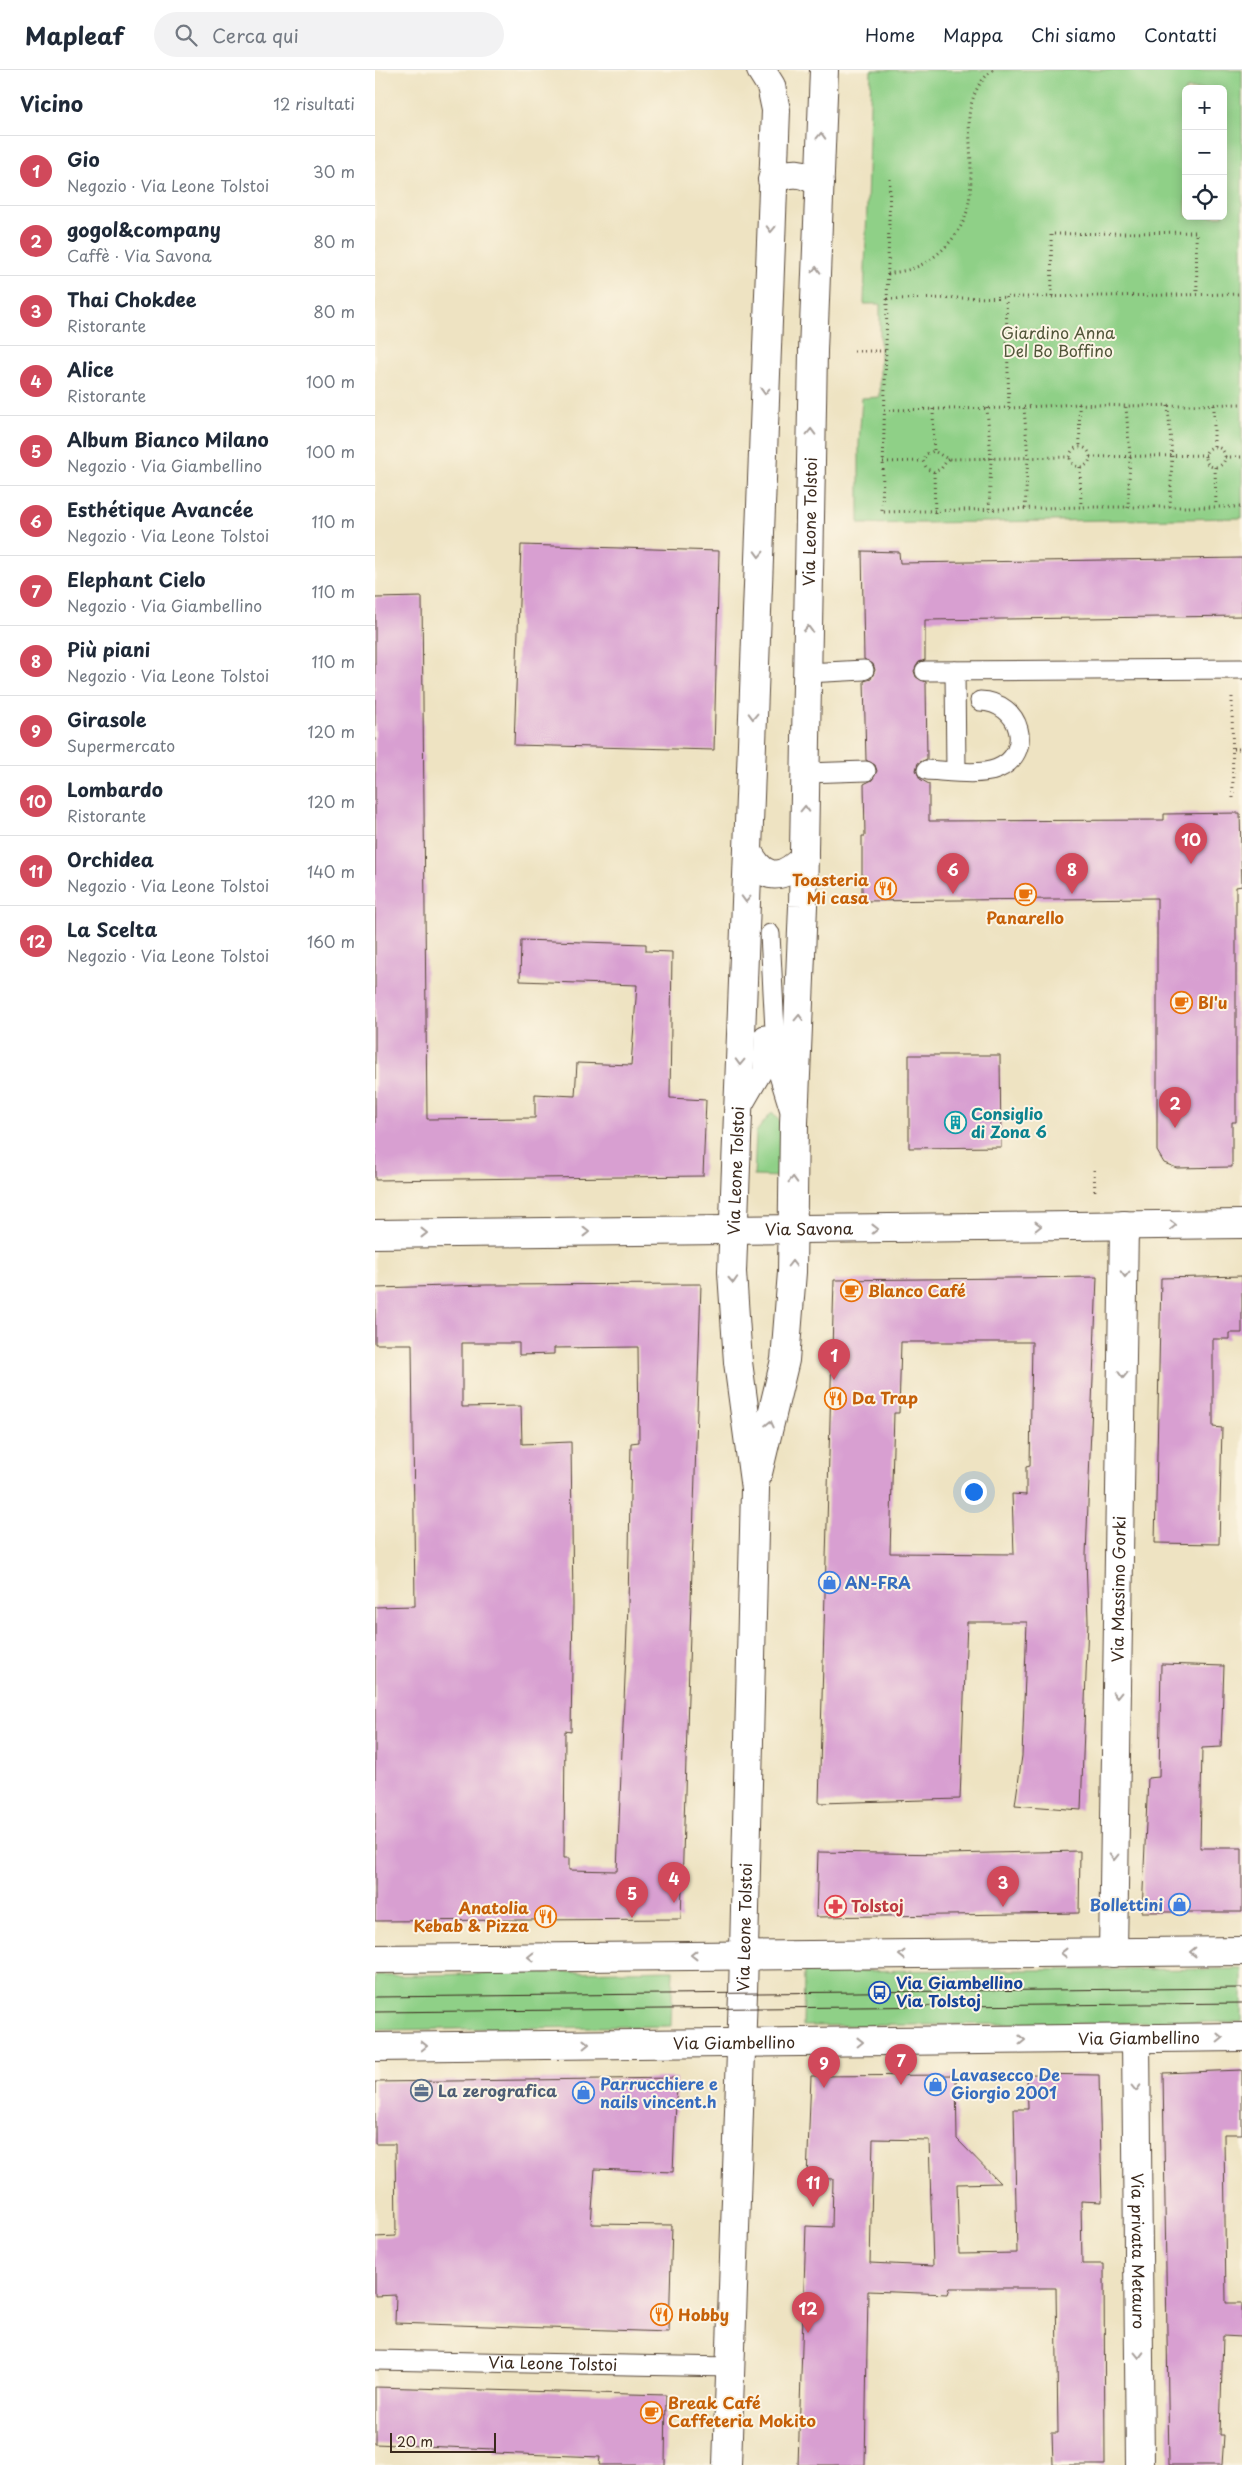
<!DOCTYPE html>
<html lang="it">
<head>
<meta charset="utf-8">
<style>
  body { margin:0; font-family:"Playpen Sans",sans-serif; background:#f2f2f3; color:#1f2937 }
  .controls { position:absolute; right:15px; top:15px; display:grid; overflow:hidden; border-radius:8px; box-shadow:0 2px 12px #0003 }
  .controls button { width:45px; height:45px; display:grid; place-items:center; padding:0; border:0; border-bottom:1px solid #e0e1e3; background:#fff; color:#1f2937; font:25px sans-serif }
  .scale { position:absolute; left:15px; bottom:12px; width:106px; box-sizing:border-box; padding-left:5px; border:2px solid #3b2a1e; border-top:0; font-size:14px; line-height:18px; white-space:nowrap; color:#3b2a1e; -webkit-text-stroke:4px #fcf5e5; paint-order:stroke }
  .you { position:absolute; left:598px; top:1421px; width:18px; height:18px; margin:-12px; border:4px solid #fff; border-radius:50%; background:#1a73e8; box-shadow:0 0 0 8px #1a73e833 }
  .badge { display:grid; place-items:center; width:32px; height:32px; border-radius:50%; background:#d1495b; color:#fff; font-size:16px; font-weight:700 }
  .pin { position:absolute; translate:-50% -41px; filter:drop-shadow(0 1px 2px #0008) }
  .pin::after { content:''; position:absolute; top:26px; width:18px; height:15px; background:inherit; clip-path:polygon(0 0,100% 0,50% 100%) }
  .list { margin:0; padding:0; list-style:none }
  h2 { display:flex; justify-content:space-between; align-items:center; height:65px; margin:0; padding:0 20px; font-size:21px }
  h2 small { font-size:16px; font-weight:400; color:#747a83 }
  .list li { display:grid; grid-template-columns:32px 1fr auto; gap:15px; align-items:center; box-sizing:border-box; height:70px; padding:0 20px; border-top:1px solid #e0e1e3 }
  .list b { display:block; font-size:19px; white-space:nowrap }
  .list p { margin:0; font-size:16px; white-space:nowrap; color:#747a83 }
  .list em { font-size:16px; font-style:normal; color:#747a83 }
  .icon { flex:none; width:28px; height:28px; fill:none; stroke:currentColor; stroke-width:2; stroke-linecap:round; stroke-linejoin:round }
  .map { position:relative; flex:none; width:867px; height:2395px; overflow:hidden }
  header { display:flex; align-items:center; gap:30px; box-sizing:border-box; height:70px; padding:0 25px; background:#fff; border-bottom:1px solid #e0e1e3 }
  header strong { font-size:24px }
  nav { display:flex; gap:28px; margin-inline-start:auto; font-size:18px }
  .search { width:350px; height:45px; background:#f2f2f3; display:flex; align-items:center; gap:12px; box-sizing:border-box; padding:0 18px; border-radius:28px; color:#747a83; font-size:19px }
  main { display:flex }
  aside { flex:1; background:#fff }
  .map>svg:first-child { display:block }
  .green { fill:#8fd087; stroke:#657d52; fill-rule:evenodd }
  .building { fill:#d89fd1; fill-rule:evenodd }
  .lines { fill:none; stroke-linecap:round; stroke-linejoin:round }
  .lane-casing { stroke:#564637; stroke-width:21 }
  .street-casing { stroke:#564637; stroke-width:30 }
  .secondary-casing { stroke:#564637; stroke-width:30 }
  .path { stroke:#564637; stroke-width:3; stroke-dasharray:1 4; stroke-linecap:butt }
  .lane { stroke:#fff; stroke-width:19 }
  .street { stroke:#fff; stroke-width:28 }
  .secondary { stroke:#fff; stroke-width:28 }
  .tram { stroke:#3b2a1e; stroke-width:1 }
  .oneway { stroke:#a79f9a }
  .labels { text-anchor:middle; stroke-width:4; stroke-linejoin:round; paint-order:stroke }
  .park-label { font-size:16px; fill:#505438; stroke:#fcf5e5 }
  .street-label { font-size:16px; fill:#3b2a1e; stroke:#fcf5e5 }
  .food-label { font-size:16px; font-weight:bold; fill:#c56008; stroke:#fcf5e5; text-anchor:start }
  .culture-label { font-size:16px; font-weight:bold; fill:#0d838f; stroke:#fcf5e5; text-anchor:start }
  .shop-label { font-size:16px; font-weight:bold; fill:#366cbe; stroke:#fcf5e5; text-anchor:start }
  .health-label { font-size:16px; font-weight:bold; fill:#be3a42; stroke:#fcf5e5; text-anchor:start }
  .transit-label { font-size:16px; font-weight:bold; fill:#164399; stroke:#fcf5e5; text-anchor:start }
  .service-label { font-size:16px; font-weight:bold; fill:#4e5e75; stroke:#fcf5e5; text-anchor:start }
</style>
</head>
<body>
<header>
<strong>Mapleaf</strong>
<div class="search"><svg class="icon" aria-label="search" viewBox="0 0 24 24"><circle cx="10" cy="10" r="6"/><path d="M15 15l6 6"/></svg>Cerca qui</div>
<nav><a>Home</a><a>Mappa</a><a>Chi siamo</a><a>Contatti</a></nav>
</header>
<main>
<aside>
<h2>Vicino<small>12 risultati</small></h2>
<ul class="list">
<li><span class="badge">1</span><div><b>Gio</b><p>Negozio · Via Leone Tolstoi</p></div><em>30 m</em></li>
<li><span class="badge">2</span><div><b>gogol&amp;company</b><p>Caffè · Via Savona</p></div><em>80 m</em></li>
<li><span class="badge">3</span><div><b>Thai Chokdee</b><p>Ristorante</p></div><em>80 m</em></li>
<li><span class="badge">4</span><div><b>Alice</b><p>Ristorante</p></div><em>100 m</em></li>
<li><span class="badge">5</span><div><b>Album Bianco Milano</b><p>Negozio · Via Giambellino</p></div><em>100 m</em></li>
<li><span class="badge">6</span><div><b>Esthétique Avancée</b><p>Negozio · Via Leone Tolstoi</p></div><em>110 m</em></li>
<li><span class="badge">7</span><div><b>Elephant Cielo</b><p>Negozio · Via Giambellino</p></div><em>110 m</em></li>
<li><span class="badge">8</span><div><b>Più piani</b><p>Negozio · Via Leone Tolstoi</p></div><em>110 m</em></li>
<li><span class="badge">9</span><div><b>Girasole</b><p>Supermercato</p></div><em>120 m</em></li>
<li><span class="badge">10</span><div><b>Lombardo</b><p>Ristorante</p></div><em>120 m</em></li>
<li><span class="badge">11</span><div><b>Orchidea</b><p>Negozio · Via Leone Tolstoi</p></div><em>140 m</em></li>
<li><span class="badge">12</span><div><b>La Scelta</b><p>Negozio · Via Leone Tolstoi</p></div><em>160 m</em></li>
</ul>
</aside>
<div class="map">
<svg width="867" height="2395" viewBox="0 0 867 2395">
  <rect width="100%" height="100%" fill="#fcf5e5"/>
  <filter id="ink" filterUnits="userSpaceOnUse"><feTurbulence type="fractalNoise" baseFrequency=".02" numOctaves="2"/><feDisplacementMap in="SourceGraphic" scale="10" xChannelSelector="R" yChannelSelector="G"/><feConvolveMatrix kernelMatrix="1 2 1 2 8 2 1 2 1" color-interpolation-filters="sRGB"/></filter>
  <filter id="wash" filterUnits="userSpaceOnUse"><feTurbulence type="fractalNoise" baseFrequency=".0096" numOctaves="4" result="noise"/><feDisplacementMap in="SourceGraphic" scale="20" xChannelSelector="R" yChannelSelector="G"/><feGaussianBlur stdDeviation="1.12" result="paint"/><feColorMatrix in="noise" values="0 0 0 0 0 0 0 0 0 0 0 0 0 0 0 0 0 1.4 0 .05"/><feComposite in="paint" operator="in"/></filter>
  <g filter="url(#wash)">
    <rect width="100%" height="100%" fill="#eee3c2"/>
    <path class="green" d="M496,0H867V448L484,454V373L487,328L505,327V234H489ZM811,19H848V146H811Z
      M397,1042L409,1056L410,1107L379,1106L381,1062Z
      M867,1899V1952L428,1956L429,1901Z
      M298,1900L296,1956L0,1960V1906Z"/>
    <g id="blocks">
      <path class="building" d="M146,475L344,481L339,680L139,675Z
        M487,481L524,482L525,493L867,488V546L550,550V590L544,592L539,601L541,607L551,612L552,689L543,693L541,700L545,709L554,714V751L789,750V744L865,743L867,816L861,817V1052H857V1097L802,1098L789,1093L782,1081V828L487,831V766H490L489,714L497,710L502,701L500,695L491,690L489,611L496,609L500,600L498,594L489,589Z
        M47,527L52,1049L160,1048V1024L200,1026L202,993L256,995L262,915L145,911L146,870L271,874V881L297,882L295,1028L331,1030L328,1106L0,1110V528Z
        M534,985H625L626,1077L534,1078Z
        M867,1206V1263H854V1269H838V1357L847,1358L844,1474L780,1473L786,1208Z
        M722,1207L711,1485L713,1551L706,1740L640,1735L647,1686L652,1552H592L585,1729L444,1733L459,1210ZM526,1272H657L655,1396L651,1397V1425L637,1424L639,1484L515,1483L519,1343H524Z
        M326,1214L306,1849L0,1851V1537L40,1536L37,1274H0V1218L111,1215ZM87,1273H144V1285L179,1284V1278L263,1277L264,1372L256,1373L253,1535L242,1801L194,1800V1788H189L190,1661L196,1662L198,1535L196,1372L147,1374L146,1336L87,1337Z
        M786,1594L849,1596L846,1677L827,1678L825,1778H867V1842H767L773,1708L784,1707Z
        M705,1781L704,1843L441,1847L443,1782L572,1784Z
        M867,2000V2064H849L851,2233H867V2267L848,2266L845,2365H849L847,2395H794L788,2003Z
        M652,2004L724,2005L727,2132L706,2131L707,2194H729L730,2395H678L677,2363H683L681,2218H575L573,2224L493,2221L490,2395H423L431,2156L457,2157L458,2109L432,2108L436,2006L581,2005L582,2069L625,2113L582,2114L584,2184L642,2183L639,2039H653ZM498,2069L554,2070L558,2196L495,2193Z
        M302,2008L298,2102L220,2099L216,2154L297,2155L294,2262L20,2253L21,2225L0,2226V2167L21,2166L20,2074H0V2012Z
        M0,2317L291,2325L290,2395H224L225,2387L119,2383V2379L0,2374Z"/>
    </g>
  </g>
  <g filter="url(#ink)">
    <use href="#blocks" fill-opacity="0" stroke="#564637" stroke-width="1"/>
    <g class="lines">
      <defs>
        <g id="lane">
          <path d="M550,601L867,599"/>
          <path d="M580,601L581,701"/>
          <path d="M432,603L489,600"/>
          <path d="M552,700C571,701 605,706 622,699C660,683 646,632 605,631"/>
          <path d="M431,703L491,701"/>
          <path d="M395,864L402,999L414,1038"/>
          <path d="M366,1039L388,1001L389,965"/>
          <path id="s1" d="M0,2290L355,2297"/>
        </g>
        <g id="street">
          <path d="M397,110C416,101 428,101 445,114"/>
          <path d="M373,781C388,811 406,811 429,788"/>
          <path id="s2" d="M0,1164L867,1154"/>
          <path id="s3" d="M383,1403L410,1290L417,1202L419,1053L428,836L438,281L449,0"/>
          <path id="s4" d="M738,1883L749,1155"/>
          <path id="s5" d="M761,1969L765,2395"/>
          <path id="s6" d="M352,2395L368,1923L380,1419L363,1292L357,1202L401,40L396,16L386,0"/>
        </g>
        <g id="secondary">
          <path d="M0,1889L867,1881"/>
          <path id="s7" d="M0,1977L867,1967"/>
        </g>
      </defs>
      <use href="#lane" class="lane-casing"/>
      <use href="#street" class="street-casing"/>
      <use href="#secondary" class="secondary-casing"/>
      <path class="path" d="M515,109L507,442L706,437H867
        M513,204C521,202 531,201 539,198C563,189 588,163 593,137C599,110 594,73 594,45C597,27 603,11 618,0
        M677,226L676,164L821,162L822,224
        M631,227L634,338
        M512,229L867,224
        M479,281H511
        M704,334L705,376
        M839,335V376
        M793,336L797,386L795,438
        M751,337L755,386L753,438
        M612,338L616,388L614,441
        M649,338L653,387L650,440
        M558,339L559,381
        M509,340L634,338L704,334L751,336L867,334
        M695 387a10 10 0 1 1 20 0a10 10 0 1 1-20 0Z
        M830 387a10 10 0 1 1 20 0a10 10 0 1 1-20 0Z
        M715,387L832,385
        M850,387H867
        M573,389L566,399L559,402L552,399L548,391L551,384L559,381L573,389L695,387
        M508,392L548,391
        M705,397L706,437
        M840,397L841,437
        M559,402L560,446
        M857,627L858,730
        M858,679H867
        M719,1100L720,1124"/>
      <use href="#lane" class="lane"/>
      <use href="#street" class="street"/>
      <use href="#secondary" class="secondary"/>
      <path class="tram" d="M0,1927L867,1918
        M0,1942L867,1933"/>
    </g>
    <defs><path id="oneway-chevron" d="M-2-3.5L2.5 0L-2 3.5" fill="none" stroke-width="1.6" stroke-linecap="round" stroke-linejoin="round" transform="scale(1.25)"/></defs>
    <g class="oneway">
      <use href="#oneway-chevron" transform="translate(446 66) rotate(-88)"/>
      <use href="#oneway-chevron" transform="translate(396 159) rotate(92)"/>
      <use href="#oneway-chevron" transform="translate(441 200) rotate(-88)"/>
      <use href="#oneway-chevron" transform="translate(390 321) rotate(92)"/>
      <use href="#oneway-chevron" transform="translate(436 362) rotate(-89)"/>
      <use href="#oneway-chevron" transform="translate(384 484) rotate(92)"/>
      <use href="#oneway-chevron" transform="translate(433 559) rotate(-89)"/>
      <use href="#oneway-chevron" transform="translate(378 646) rotate(92)"/>
      <use href="#oneway-chevron" transform="translate(430 739) rotate(-88)"/>
      <use href="#oneway-chevron" transform="translate(371 829) rotate(92)"/>
      <use href="#oneway-chevron" transform="translate(424 948) rotate(-88)"/>
      <use href="#oneway-chevron" transform="translate(365 992) rotate(92)"/>
      <use href="#oneway-chevron" transform="translate(418 1110) rotate(-88)"/>
      <use href="#oneway-chevron" transform="translate(798 1155) rotate(-1)"/>
      <use href="#oneway-chevron" transform="translate(663 1156) rotate(-1)"/>
      <use href="#oneway-chevron" transform="translate(500 1159) rotate(-1)"/>
      <use href="#oneway-chevron" transform="translate(211 1162)"/>
      <use href="#oneway-chevron" transform="translate(49 1163)"/>
      <use href="#oneway-chevron" transform="translate(417 1194) rotate(-90)"/>
      <use href="#oneway-chevron" transform="translate(750 1204) rotate(91)"/>
      <use href="#oneway-chevron" transform="translate(358 1210) rotate(87)"/>
      <use href="#oneway-chevron" transform="translate(748 1305) rotate(91)"/>
      <use href="#oneway-chevron" transform="translate(395 1354) rotate(-77)"/>
      <use href="#oneway-chevron" transform="translate(742 1625) rotate(91)"/>
      <use href="#oneway-chevron" transform="translate(739 1787) rotate(91)"/>
      <use href="#oneway-chevron" transform="translate(818 1882) rotate(179)"/>
      <use href="#oneway-chevron" transform="translate(689 1883) rotate(180)"/>
      <use href="#oneway-chevron" transform="translate(319 1885) rotate(-180)"/>
      <use href="#oneway-chevron" transform="translate(527 1885) rotate(180)"/>
      <use href="#oneway-chevron" transform="translate(156 1887) rotate(179)"/>
      <use href="#oneway-chevron" transform="translate(845 1968) rotate(-1)"/>
      <use href="#oneway-chevron" transform="translate(647 1970) rotate(-1)"/>
      <use href="#oneway-chevron" transform="translate(485 1972) rotate(-1)"/>
      <use href="#oneway-chevron" transform="translate(211 1974) rotate(-1)"/>
      <use href="#oneway-chevron" transform="translate(49 1976) rotate(-1)"/>
      <use href="#oneway-chevron" transform="translate(761 2018) rotate(89)"/>
      <use href="#oneway-chevron" transform="translate(764 2285) rotate(89)"/>
    </g>
  </g>
  <defs>
    <symbol id="restaurant-ring" viewBox="-11 -11 22 22"><circle r="9.5" fill="#fcf5e5" stroke="#e8710a" stroke-width="1.5"/><path d="M-5-6h1v4h1v-4h1v4h1v-4h1v5L-1.5 .5V6h-2V.5L-5-1ZM5-6V6H3V1.5H1.5Q1.5-4 5-6Z" fill="#e8710a"/></symbol>
    <symbol id="cafe-ring" viewBox="-11 -11 22 22"><circle r="9.5" fill="#fcf5e5" stroke="#e8710a" stroke-width="1.5"/><path d="M-5.5-4.5H6V0H3Q3 3.5 0 3.5H-2.5Q-5.5 3.5-5.5 0ZM3-3.2v2h1.7v-2ZM-6 4.5H4V6H-6Z" fill="#e8710a"/></symbol>
    <symbol id="building-ring" viewBox="-11 -11 22 22"><circle r="9.5" fill="#fcf5e5" stroke="#0f9aa8" stroke-width="1.5"/><path d="M-4-6H4V6H1V3H-1V6H-4ZM-2.5-4.3h1.7v1.8h-1.7ZM.8-4.3h1.7v1.8H.8ZM-2.5-1h1.7V.8h-1.7ZM.8-1h1.7V.8H.8Z" fill="#0f9aa8"/></symbol>
    <symbol id="shop-ring" viewBox="-11 -11 22 22"><circle r="9.5" fill="#fcf5e5" stroke="#3f7fe0" stroke-width="1.5"/><path d="M-5-2.5h2.3a2.7 3.5 0 0 1 5.4 0H5L5.5 6h-11ZM-1.5-2.5h3a1.5 2.3 0 0 0-3 0Z" fill="#3f7fe0"/></symbol>
    <symbol id="pharmacy-ring" viewBox="-11 -11 22 22"><circle r="9.5" fill="#fcf5e5" stroke="#e0444e" stroke-width="1.5"/><path d="M-2-6h4v4h4v4h-4v4h-4v-4h-4v-4h4Z" fill="#e0444e"/></symbol>
    <symbol id="bus-ring" viewBox="-11 -11 22 22"><circle r="9.5" fill="#fcf5e5" stroke="#1a4fb4" stroke-width="1.5"/><path d="M-5-6H5V4H4V6H2V4H-2V6H-4V4H-5ZM-3.5-4V0h7V-4ZM-3.5 1.2v1.5H-2V1.2ZM2 1.2v1.5H3.5V1.2Z" fill="#1a4fb4"/></symbol>
    <symbol id="office-ring" viewBox="-11 -11 22 22"><circle r="9.5" fill="#fcf5e5" stroke="#5c6f8a" stroke-width="1.5"/><path d="M-6-3h4V-5.5h4V-3h4V5H-6ZM-1-4.5V-3h2v-1.5ZM-6 0V1H6V0Z" fill="#5c6f8a"/></symbol>
  </defs>
  <g fill-rule="evenodd">
    <use href="#restaurant-ring" x="498" y="806" width="25" height="25"/>
    <use href="#cafe-ring" x="638" y="812" width="25" height="25"/>
    <use href="#cafe-ring" x="794" y="920" width="25" height="25"/>
    <use href="#building-ring" x="568" y="1040" width="25" height="25"/>
    <use href="#cafe-ring" x="464" y="1208" width="25" height="25"/>
    <use href="#restaurant-ring" x="448" y="1316" width="25" height="25"/>
    <use href="#shop-ring" x="442" y="1500" width="25" height="25"/>
    <use href="#shop-ring" x="792" y="1822" width="25" height="25"/>
    <use href="#pharmacy-ring" x="448" y="1824" width="25" height="25"/>
    <use href="#restaurant-ring" x="158" y="1834" width="25" height="25"/>
    <use href="#bus-ring" x="492" y="1910" width="25" height="25"/>
    <use href="#shop-ring" x="548" y="2002" width="25" height="25"/>
    <use href="#office-ring" x="34" y="2008" width="25" height="25"/>
    <use href="#shop-ring" x="196" y="2010" width="25" height="25"/>
    <use href="#restaurant-ring" x="274" y="2232" width="25" height="25"/>
    <use href="#cafe-ring" x="264" y="2330" width="25" height="25"/>
  </g>
  <g class="labels">
    <g class="park-label">
      <text x="683" y="269">Giardino Anna<tspan x="683" dy="18">Del Bo Boffino</tspan></text>
    </g>
    <g class="street-label">
      <text dy="6" stroke="none"><textPath href="#s3" startOffset="955">Via Leone Tolstoi</textPath></text>
      <text dy="6" stroke="none"><textPath href="#s6" startOffset="1296">Via Leone Tolstoi</textPath></text>
      <text dy="6" stroke="none"><textPath href="#s2" startOffset="434">Via Savona</textPath></text>
      <text dy="6" stroke="none"><textPath href="#s4" startOffset="364">Via Massimo Gorki</textPath></text>
      <text dy="6" stroke="none"><textPath href="#s6" startOffset="538">Via Leone Tolstoi</textPath></text>
      <text dy="6" stroke="none"><textPath href="#s7" startOffset="764">Via Giambellino</textPath></text>
      <text dy="6" stroke="none"><textPath href="#s7" startOffset="359">Via Giambellino</textPath></text>
      <text dy="6" stroke="none"><textPath href="#s5" startOffset="212">Via privata Metauro</textPath></text>
      <text dy="6" stroke="none"><textPath href="#s1" startOffset="178">Via Leone Tolstoi</textPath></text>
    </g>
    <g class="food-label">
      <text x="494" y="816" text-anchor="end">Toasteria<tspan x="494" dy="18">Mi casa</tspan></text>
      <text x="650" y="854" text-anchor="middle">Panarello</text>
      <text x="823" y="939">Bl'u</text>
      <text x="493" y="1227">Blanco Café</text>
      <text x="477" y="1334">Da Trap</text>
      <text x="154" y="1844" text-anchor="end">Anatolia<tspan x="154" dy="18">Kebab &amp; Pizza</tspan></text>
      <text x="303" y="2251">Hobby</text>
      <text x="293" y="2339">Break Café<tspan x="293" dy="18">Caffeteria Mokito</tspan></text>
    </g>
    <g class="culture-label">
      <text x="596" y="1050">Consiglio<tspan x="596" dy="18">di Zona 6</tspan></text>
    </g>
    <g class="shop-label">
      <text x="470" y="1519">AN-FRA</text>
      <text x="788" y="1841" text-anchor="end">Bollettini</text>
      <text x="576" y="2011">Lavasecco De<tspan x="576" dy="18">Giorgio 2001</tspan></text>
      <text x="225" y="2020">Parrucchiere e<tspan x="225" dy="18">nails vincent.h</tspan></text>
    </g>
    <g class="health-label">
      <text x="476" y="1842">Tolstoj</text>
    </g>
    <g class="transit-label">
      <text x="521" y="1919">Via Giambellino<tspan x="521" dy="18">Via Tolstoj</tspan></text>
    </g>
    <g class="service-label">
      <text x="63" y="2027">La zerografica</text>
    </g>
  </g>
</svg>
<div class="controls">
<button>+</button>
<button>−</button>
<button><svg class="icon" aria-label="locate" viewBox="0 0 24 24"><circle cx="12" cy="12" r="6"/><path d="M12 2v4M12 18v4M2 12h4M18 12h4"/></svg></button>
</div>
<div class="scale">20 m</div>
<div class="you"></div>
<div class="pin badge" style="left:459px;top:1310px">1</div>
<div class="pin badge" style="left:800px;top:1058px">2</div>
<div class="pin badge" style="left:628px;top:1837px">3</div>
<div class="pin badge" style="left:299px;top:1833px">4</div>
<div class="pin badge" style="left:257px;top:1848px">5</div>
<div class="pin badge" style="left:578px;top:824px">6</div>
<div class="pin badge" style="left:526px;top:2015px">7</div>
<div class="pin badge" style="left:697px;top:824px">8</div>
<div class="pin badge" style="left:449px;top:2018px">9</div>
<div class="pin badge" style="left:816px;top:794px">10</div>
<div class="pin badge" style="left:438px;top:2137px">11</div>
<div class="pin badge" style="left:433px;top:2263px">12</div>
</div>
</main>
</body>
</html>
